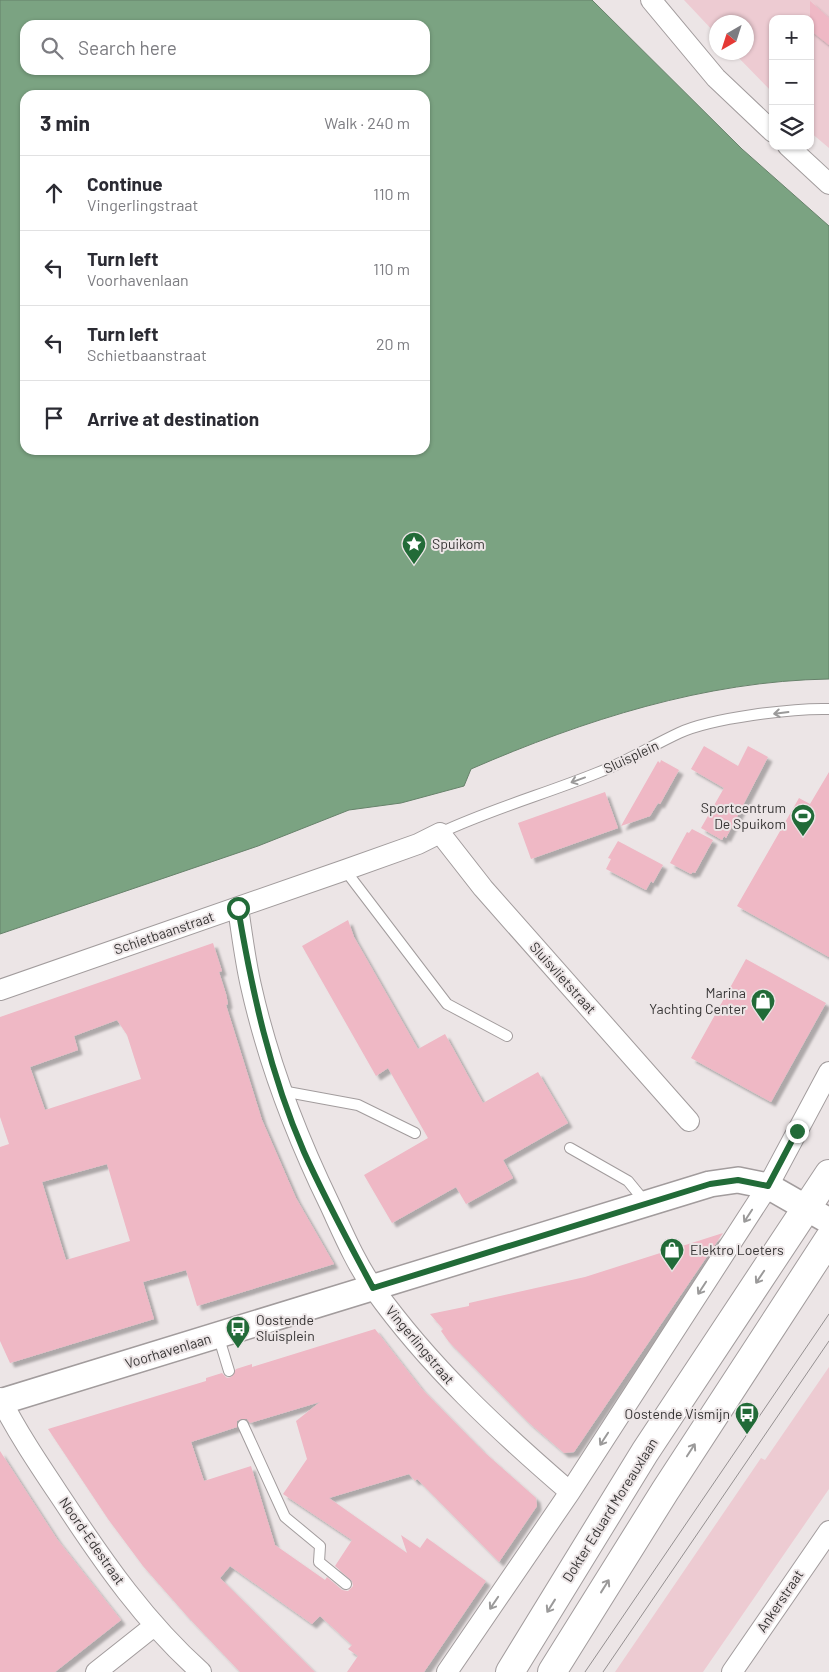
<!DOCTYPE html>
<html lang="en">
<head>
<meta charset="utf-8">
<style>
  body { margin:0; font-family:Barlow,sans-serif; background:#f2f2f3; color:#2b2b33 }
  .controls { position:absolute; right:15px; top:15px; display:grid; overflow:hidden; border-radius:10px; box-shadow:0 1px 4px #0004 }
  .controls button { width:45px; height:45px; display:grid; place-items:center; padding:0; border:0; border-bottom:1px solid #e1e1e2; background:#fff; color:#2b2b33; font:25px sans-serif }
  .compass { position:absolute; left:709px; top:15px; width:45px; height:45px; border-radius:50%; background:#fff; box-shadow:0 1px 4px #0004; rotate:219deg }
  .stop { position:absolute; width:15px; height:15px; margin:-11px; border:4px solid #226b38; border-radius:50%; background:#fff }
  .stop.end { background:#226b38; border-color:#fff; box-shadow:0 1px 5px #0008 }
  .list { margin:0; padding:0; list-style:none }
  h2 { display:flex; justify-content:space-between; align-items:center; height:65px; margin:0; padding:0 20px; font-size:21px }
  h2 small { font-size:16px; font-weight:400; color:#7c7c81 }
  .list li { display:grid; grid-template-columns:32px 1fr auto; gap:15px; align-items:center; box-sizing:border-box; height:75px; padding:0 20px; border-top:1px solid #e1e1e2 }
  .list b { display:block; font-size:19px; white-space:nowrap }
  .list p { margin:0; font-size:16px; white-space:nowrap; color:#7c7c81 }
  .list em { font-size:16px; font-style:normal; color:#7c7c81 }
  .icon { flex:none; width:28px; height:28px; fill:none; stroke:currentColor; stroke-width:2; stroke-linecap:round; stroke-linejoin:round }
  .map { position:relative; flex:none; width:829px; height:1672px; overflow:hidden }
  .search { position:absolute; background:#fff; box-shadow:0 1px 4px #0004; left:20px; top:20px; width:410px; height:55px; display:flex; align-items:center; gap:12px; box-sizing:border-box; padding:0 18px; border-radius:15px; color:#7c7c81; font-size:19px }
  .panel { position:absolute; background:#fff; box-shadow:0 1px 4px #0004; left:20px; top:90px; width:410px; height:365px; border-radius:15px }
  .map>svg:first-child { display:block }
  .green { fill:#edcbd2 }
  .water { fill:#7ba382; stroke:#67826b; fill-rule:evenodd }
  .building { fill:#efb8c5; fill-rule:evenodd; filter:url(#shadow) }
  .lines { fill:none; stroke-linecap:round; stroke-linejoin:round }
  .service-casing { stroke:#a29c9d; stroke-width:12 }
  .minor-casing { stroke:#a29c9d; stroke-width:22 }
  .tertiary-casing { stroke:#a29c9d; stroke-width:28 }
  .primary-casing { stroke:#a29c9d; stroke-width:30 }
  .service { stroke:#fff; stroke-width:10 }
  .minor { stroke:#fff; stroke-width:20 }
  .tertiary { stroke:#fff; stroke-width:25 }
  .primary { stroke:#fff; stroke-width:28 }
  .tram { stroke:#959091; stroke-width:1 }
  .oneway { stroke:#9b9a9a }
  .route { stroke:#226b38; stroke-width:6 }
  .labels { text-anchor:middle; stroke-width:4; stroke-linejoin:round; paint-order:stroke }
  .poi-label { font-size:14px; fill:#373535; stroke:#ece5e6; text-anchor:start }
  .street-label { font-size:14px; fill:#373535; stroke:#ece5e6 }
</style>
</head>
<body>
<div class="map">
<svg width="829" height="1672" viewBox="0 0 829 1672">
  <defs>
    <filter id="shadow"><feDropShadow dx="4.5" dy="4.5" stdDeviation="1" flood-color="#0004"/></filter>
  </defs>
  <rect width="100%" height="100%" fill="#ece5e6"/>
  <path class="green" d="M684,0H829V148L810,132V19H773V93L734,53L746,52V22H716V34Z
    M829,1367V1489L703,1672H615L761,1458L765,1460Z"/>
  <path class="water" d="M0,0H592L742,149L829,226V679C705,681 584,720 471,769L464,786L401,803L349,810L258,846L0,934ZM25,25H425V70H25ZM25,95H425V450H25Z"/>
  <path class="building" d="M810,1L829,18V45L810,30Z
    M704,746L738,766L748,746L768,757L726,838L724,836L722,840L701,828L724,788L691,769Z
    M661,760L679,770L660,804L658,803L650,816L621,826L658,761L660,763Z
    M829,772V957L737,906L799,798L810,804Z
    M605,792L618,828L531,859L518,823Z
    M692,829L713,840L695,873L693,872L691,874L670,863L687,832L689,833Z
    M618,841L663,865L653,883L651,881L646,890L606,869L611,859L608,858Z
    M348,920L354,937L418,1049L445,1034L483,1103L538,1072L568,1123L503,1160L513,1178L466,1204L456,1187L392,1223L364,1175L428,1138L388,1068L376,1076L302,946Z
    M213,943L222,971L219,972L226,994L228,1004L226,1005L262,1120L296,1198L334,1264L197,1306L186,1270L143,1282L154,1319L10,1363L0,1341V1147L9,1144L0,1117V1017ZM117,1020L127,1035L141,1079L45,1110L30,1067L78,1050L74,1036ZM107,1164L130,1241L66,1260L42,1182Z
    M746,959L826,1003L771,1102L691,1058Z
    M723,1233L574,1452L564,1453L528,1422L449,1342L441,1331L443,1329L430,1314L469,1306V1303L585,1277Z
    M375,1329L421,1388L484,1452L536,1498L537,1506L499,1562L417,1479L415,1481L409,1474L329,1498L407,1553L401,1535L420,1548L427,1538L486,1581L424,1672H347L358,1656L348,1649L352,1645L320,1616L312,1624L230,1566L220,1578L315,1672H240L187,1616L143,1566L108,1519L48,1429L206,1381V1378L222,1373L227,1378L231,1377L236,1369L252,1364V1367ZM320,1402L296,1421L307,1459L283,1494L352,1540L335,1566L352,1581L353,1586L348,1591L342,1590L327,1577L325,1580L275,1545L251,1466L204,1481L191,1442L237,1427V1421L241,1419H247L250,1423Z
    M0,1451L57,1539L121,1620L55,1672H0Z"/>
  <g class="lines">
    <defs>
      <path id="service" d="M440,833C491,809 545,794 597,773C626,762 651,746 679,733C711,718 793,708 829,709
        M345,870L447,1004L507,1036
        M282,1091L358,1105L415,1133
        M570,1148L628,1181L646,1203
        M218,1335L229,1371
        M243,1425L285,1517L320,1546L319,1562L346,1584"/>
      <path id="minor" d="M651,0L716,78L773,132
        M788,146L829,184
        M238,908C242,934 245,960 251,986C268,1062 296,1135 330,1205C343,1233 356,1264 374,1289C429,1366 498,1430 570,1492
        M0,990L345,870L418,844L440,833L483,888L689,1121
        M0,1398C18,1434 42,1469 64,1502C104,1563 146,1623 201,1672
        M96,1672L154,1626
        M447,1672L570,1492L768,1186L829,1072
        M732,1672L829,1531"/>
      <path id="tertiary" d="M0,1402L710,1184L738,1180L768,1186L829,1221"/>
      <path id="primary" d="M510,1672L645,1452L829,1174
        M552,1672L665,1491L829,1239"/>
    </defs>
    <use href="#service" class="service-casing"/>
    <use href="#minor" class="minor-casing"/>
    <use href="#tertiary" class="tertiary-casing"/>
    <use href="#primary" class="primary-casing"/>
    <use href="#service" class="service"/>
    <use href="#minor" class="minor"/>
    <use href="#tertiary" class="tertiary"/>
    <use href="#primary" class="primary"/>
    <path class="tram" d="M585,1672L829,1314
      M603,1672L829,1341"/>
  </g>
  <defs><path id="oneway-shaft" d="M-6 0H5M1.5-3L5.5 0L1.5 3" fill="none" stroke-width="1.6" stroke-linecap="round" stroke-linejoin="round" transform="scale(1.25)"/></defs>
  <g class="oneway">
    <use href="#oneway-shaft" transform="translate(781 713) rotate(173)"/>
    <use href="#oneway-shaft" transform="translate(578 780) rotate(160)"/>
    <use href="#oneway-shaft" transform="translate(748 1216) rotate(123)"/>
    <use href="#oneway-shaft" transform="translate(760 1277) rotate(124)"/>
    <use href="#oneway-shaft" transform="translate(702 1288) rotate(123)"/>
    <use href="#oneway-shaft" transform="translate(604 1439) rotate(123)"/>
    <use href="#oneway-shaft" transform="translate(691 1450) rotate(-57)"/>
    <use href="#oneway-shaft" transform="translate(605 1586) rotate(-58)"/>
    <use href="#oneway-shaft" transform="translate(494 1603) rotate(124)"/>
    <use href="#oneway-shaft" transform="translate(551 1606) rotate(122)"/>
  </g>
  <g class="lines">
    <path class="route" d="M238,908C252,991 270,1074 304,1152C325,1199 349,1243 373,1288L710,1184L738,1180L768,1186L797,1131"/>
  </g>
  <defs>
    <symbol id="sight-pin" viewBox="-11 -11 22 30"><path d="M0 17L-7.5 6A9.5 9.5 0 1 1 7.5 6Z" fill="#226b38" stroke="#ece5e6"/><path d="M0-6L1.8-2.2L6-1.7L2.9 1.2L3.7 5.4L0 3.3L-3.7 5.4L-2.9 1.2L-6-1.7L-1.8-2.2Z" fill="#fff"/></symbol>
    <symbol id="stadium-pin" viewBox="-11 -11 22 30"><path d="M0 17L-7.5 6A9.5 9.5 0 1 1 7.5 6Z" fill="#226b38" stroke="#ece5e6"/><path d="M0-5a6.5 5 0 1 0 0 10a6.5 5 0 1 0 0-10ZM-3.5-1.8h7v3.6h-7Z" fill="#fff"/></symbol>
    <symbol id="shop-pin" viewBox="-11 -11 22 30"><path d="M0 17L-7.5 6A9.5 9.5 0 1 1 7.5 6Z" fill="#226b38" stroke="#ece5e6"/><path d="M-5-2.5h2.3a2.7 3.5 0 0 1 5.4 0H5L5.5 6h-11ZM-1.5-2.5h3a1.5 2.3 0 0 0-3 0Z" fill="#fff"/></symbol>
    <symbol id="bus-pin" viewBox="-11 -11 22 30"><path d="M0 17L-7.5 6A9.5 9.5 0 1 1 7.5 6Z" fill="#226b38" stroke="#ece5e6"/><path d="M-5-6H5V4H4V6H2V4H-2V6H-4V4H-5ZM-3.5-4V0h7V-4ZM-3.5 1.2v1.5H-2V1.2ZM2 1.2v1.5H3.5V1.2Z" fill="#fff"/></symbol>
  </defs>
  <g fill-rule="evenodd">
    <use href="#sight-pin" x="400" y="530" width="28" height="38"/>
    <use href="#stadium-pin" x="789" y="802" width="28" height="38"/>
    <use href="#shop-pin" x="749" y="987" width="28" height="38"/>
    <use href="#shop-pin" x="658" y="1236" width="28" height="38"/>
    <use href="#bus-pin" x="224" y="1314" width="28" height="38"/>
    <use href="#bus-pin" x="733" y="1400" width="28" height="38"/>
  </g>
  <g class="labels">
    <g class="poi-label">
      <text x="432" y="549">Spuikom</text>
      <text x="786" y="813" text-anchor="end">Sportcentrum<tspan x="786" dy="16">De Spuikom</tspan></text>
      <text x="746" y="998" text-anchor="end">Marina<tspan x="746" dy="16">Yachting Center</tspan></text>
      <text x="690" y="1255">Elektro Loeters</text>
      <text x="256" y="1325">Oostende<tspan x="256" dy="16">Sluisplein</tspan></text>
      <text x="730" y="1419" text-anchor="end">Oostende Vismijn</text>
    </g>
    <g class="street-label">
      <text transform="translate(631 757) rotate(-25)" y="5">Sluisplein</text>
      <text transform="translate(164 933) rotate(-19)" y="5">Schietbaanstraat</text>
      <text transform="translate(563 978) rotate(48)" y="5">Sluisvlietstraat</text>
      <text transform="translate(420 1345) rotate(50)" y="5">Vingerlingstraat</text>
      <text transform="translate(168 1351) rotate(-17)" y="5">Voorhavenlaan</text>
      <text transform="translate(610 1510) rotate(-58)" y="5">Dokter Eduard Moreauxlaan</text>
      <text transform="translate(92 1541) rotate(55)" y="5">Noord-Edestraat</text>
      <text transform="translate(780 1601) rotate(-56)" y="5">Ankerstraat</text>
    </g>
  </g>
</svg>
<div class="controls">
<button>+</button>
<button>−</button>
<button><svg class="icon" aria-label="layers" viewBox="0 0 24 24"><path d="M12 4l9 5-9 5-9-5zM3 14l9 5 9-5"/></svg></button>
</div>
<svg class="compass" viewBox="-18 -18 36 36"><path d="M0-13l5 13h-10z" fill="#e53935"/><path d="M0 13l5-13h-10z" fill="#7c7c81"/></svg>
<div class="stop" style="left:238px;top:908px"></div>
<div class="stop end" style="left:797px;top:1131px"></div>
<div class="search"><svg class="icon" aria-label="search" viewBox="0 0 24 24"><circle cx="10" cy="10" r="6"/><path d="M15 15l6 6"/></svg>Search here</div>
<section class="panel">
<h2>3 min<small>Walk · 240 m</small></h2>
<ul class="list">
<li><svg class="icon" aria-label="ahead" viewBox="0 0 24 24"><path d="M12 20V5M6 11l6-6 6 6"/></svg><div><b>Continue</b><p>Vingerlingstraat</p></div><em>110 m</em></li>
<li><svg class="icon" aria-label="left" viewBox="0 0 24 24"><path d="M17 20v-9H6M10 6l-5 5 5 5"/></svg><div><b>Turn left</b><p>Voorhavenlaan</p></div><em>110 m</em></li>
<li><svg class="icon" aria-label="left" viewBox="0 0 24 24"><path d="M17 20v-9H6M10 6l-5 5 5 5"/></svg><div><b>Turn left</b><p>Schietbaanstraat</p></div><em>20 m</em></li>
<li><svg class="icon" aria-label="arrive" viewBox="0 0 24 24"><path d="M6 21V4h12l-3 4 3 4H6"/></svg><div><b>Arrive at destination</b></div></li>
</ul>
</section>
</div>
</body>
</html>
